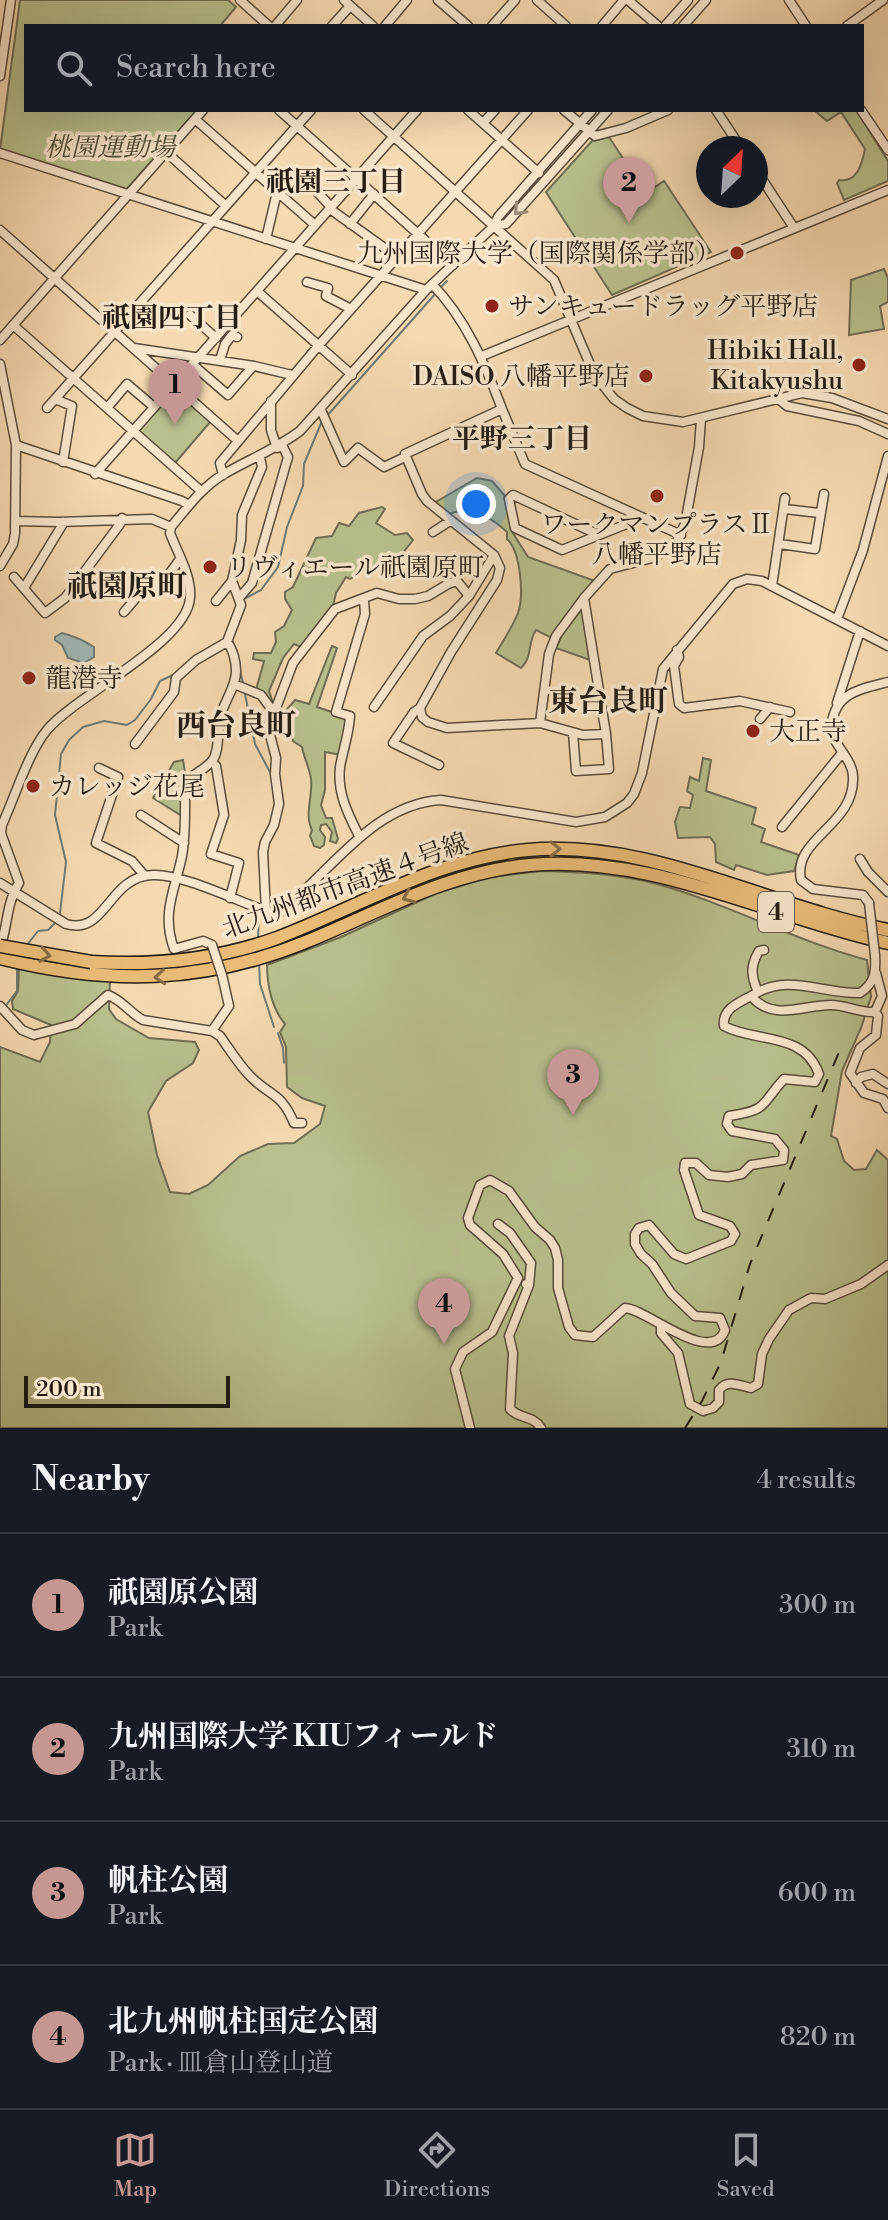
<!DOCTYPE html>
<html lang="en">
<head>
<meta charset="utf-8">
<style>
  body { margin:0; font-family:"Libre Bodoni","Noto Serif JP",serif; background:#242831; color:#f1f3f6 }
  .compass { position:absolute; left:696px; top:136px; width:72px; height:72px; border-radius:50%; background:#171b24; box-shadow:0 8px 32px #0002; rotate:25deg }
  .scale { position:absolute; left:24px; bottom:20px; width:206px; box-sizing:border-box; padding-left:8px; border:4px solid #251d13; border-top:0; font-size:22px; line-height:28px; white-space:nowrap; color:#251d13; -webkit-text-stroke:6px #f8e6cc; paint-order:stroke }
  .you { position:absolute; left:476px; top:504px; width:28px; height:28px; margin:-20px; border:6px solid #fff; border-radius:50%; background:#1a73e8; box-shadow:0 0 0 12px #1a73e833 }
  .badge { display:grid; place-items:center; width:52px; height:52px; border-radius:50%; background:#c59692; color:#111; font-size:26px; font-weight:700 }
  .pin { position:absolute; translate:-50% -66px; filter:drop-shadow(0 2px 4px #0008) }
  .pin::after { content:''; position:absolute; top:42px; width:28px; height:24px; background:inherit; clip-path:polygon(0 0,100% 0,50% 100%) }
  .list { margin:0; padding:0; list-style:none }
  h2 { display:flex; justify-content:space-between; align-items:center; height:104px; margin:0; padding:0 32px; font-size:34px }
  h2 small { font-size:26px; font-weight:400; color:#9ea1a6 }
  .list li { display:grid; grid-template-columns:52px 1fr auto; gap:24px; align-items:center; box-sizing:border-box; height:144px; padding:0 32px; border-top:2px solid #363941 }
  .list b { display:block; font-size:30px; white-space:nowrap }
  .list p { margin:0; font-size:26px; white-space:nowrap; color:#9ea1a6 }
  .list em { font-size:26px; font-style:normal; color:#9ea1a6 }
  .icon { flex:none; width:44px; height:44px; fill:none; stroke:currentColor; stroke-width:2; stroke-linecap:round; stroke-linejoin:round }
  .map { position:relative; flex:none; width:888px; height:1428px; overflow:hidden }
  .search { position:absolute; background:#171b24; box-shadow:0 8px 32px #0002; left:24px; right:24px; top:24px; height:88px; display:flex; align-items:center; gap:20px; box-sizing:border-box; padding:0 28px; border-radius:0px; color:#9ea1a6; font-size:30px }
  .sheet { height:680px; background:#171b24 }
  nav { display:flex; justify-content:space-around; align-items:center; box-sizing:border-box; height:112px; border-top:2px solid #363941; background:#171b24; font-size:22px; color:#9ea1a6 }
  nav a { display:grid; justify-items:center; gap:4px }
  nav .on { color:#c59692 }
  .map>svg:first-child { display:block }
  .green { fill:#b9c08d; stroke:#6f6e50; stroke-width:2 }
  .water { fill:#a0b8b6; stroke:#6f7a75; stroke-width:2 }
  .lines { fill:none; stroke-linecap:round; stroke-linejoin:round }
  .stream { stroke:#6f7a75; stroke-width:2 }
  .minor-casing { stroke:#594c3a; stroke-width:11 }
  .highway-casing { stroke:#251d13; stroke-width:15 }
  .minor { stroke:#f8e6cc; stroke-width:8 }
  .highway { stroke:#eabc78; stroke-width:12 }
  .rail { stroke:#251d13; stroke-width:2; stroke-dasharray:14 14; stroke-linecap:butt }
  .minor-bridge-casing { stroke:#594c3a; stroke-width:11; stroke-linecap:butt }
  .highway-bridge-casing { stroke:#251d13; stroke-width:15; stroke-linecap:butt }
  .minor-bridge { stroke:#f8e6cc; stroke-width:8 }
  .highway-bridge { stroke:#eabc78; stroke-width:12 }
  .oneway { stroke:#998c79 }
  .oneway2 { stroke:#886c46 }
  .poi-dot { fill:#8f2418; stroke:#f8e6cc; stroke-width:3 }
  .labels { text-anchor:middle; stroke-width:7; stroke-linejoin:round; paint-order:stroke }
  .shield { fill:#f8e6cc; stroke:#64594a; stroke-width:2 }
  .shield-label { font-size:24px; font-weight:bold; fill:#251d13 }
  .park-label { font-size:26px; font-style:italic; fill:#514e38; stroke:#f8e6cc }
  .poi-label { font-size:26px; fill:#251d13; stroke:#f8e6cc; text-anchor:start }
  .street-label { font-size:26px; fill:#251d13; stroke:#f8e6cc }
  .neighbourhood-label { font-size:28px; font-weight:bold; fill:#251d13; stroke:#f8e6cc }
  .quarter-label { font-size:30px; font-weight:bold; fill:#251d13; stroke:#f8e6cc }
</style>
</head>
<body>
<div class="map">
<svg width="888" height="1428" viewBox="0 0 888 1428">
  <rect width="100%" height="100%" fill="#f5d9b0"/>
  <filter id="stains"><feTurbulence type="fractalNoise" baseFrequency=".0025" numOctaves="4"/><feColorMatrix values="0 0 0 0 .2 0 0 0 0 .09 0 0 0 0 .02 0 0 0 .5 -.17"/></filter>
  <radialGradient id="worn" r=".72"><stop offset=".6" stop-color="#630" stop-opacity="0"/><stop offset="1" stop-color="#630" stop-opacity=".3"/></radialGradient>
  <path class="green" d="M20,0H228L236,7L220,26H26V110H197L125,191L0,150Z
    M814,110H856L888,161V181L844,200L837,183L839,180C857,183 862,164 865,149L841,112L827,121Z
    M609,137L646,193L664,181L711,252L612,295L546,192L592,141Z
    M884,269L888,278V302L880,306L884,329L849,335L851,280Z
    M173,390H177L211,421L175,463L139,432V428Z
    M477,478L492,481L504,495L511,530L528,557L595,581L552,638L536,630C527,643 533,657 521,668L496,653C503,641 513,626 518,613C524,596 521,552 507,539V532C491,517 471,505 449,514L434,503Z
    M382,507L385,509L376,523L395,535L407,533L413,540L394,564L381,571L376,566L350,579L346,577L336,593L333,606L303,648L294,644L283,658L269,691L274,706L265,694L256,690L264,661L253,659L254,653H271L276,642L275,632L284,626L292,610L285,599V592L293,587L316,538L332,536L339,523L349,526L359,513Z
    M582,609L590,660L556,648L564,631Z
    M332,646L337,648L317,707L347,717L341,755L325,752V790L321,805L326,818H332L338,839L336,843L330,841L332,832L326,824L321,825L320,830L325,837L324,845L320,848L314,846L310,836L312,830C304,814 313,797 311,779C310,769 304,758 302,747L293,741L290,732L283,731L282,715L295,700L309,704Z
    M703,758L711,760L706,791L756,808L752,824L765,829L761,842L799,855L794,871L767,875L736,865L734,870L716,862L715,844L710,837L678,838L675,822L680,807L690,808L693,795L687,791L690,777L699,781Z
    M183,760L186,779L182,816L153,798L174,762Z
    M541,871C581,872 618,874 657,884C729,904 795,941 867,960L871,997L861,1028L842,1071L831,1136L837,1139L844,1161L854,1170L866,1169L877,1150L888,1160V1428H0V1047L40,1062L50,1042L51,1025L13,1009L12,1001L18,991L19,966L110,980L109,1009L116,1019L149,1038L195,1042L199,1050L193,1063L166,1081L148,1112L157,1155L170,1192L189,1194L208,1185L240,1156L268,1144L294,1143L320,1124L325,1106L302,1098L287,1087L286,1047L280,1032L285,1024C272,1009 267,985 267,965L341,937L437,893L490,877Z"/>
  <path class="water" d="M62,633C74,636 83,640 94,647V657L84,663L68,658L62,645L55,640V637Z"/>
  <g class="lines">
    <path class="stream" d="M440,288L447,281
      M326,417L436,293
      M244,599L261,590L278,567L287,527L303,486L304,464L322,421
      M233,642L243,683
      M180,669L196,656
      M245,694L255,744L271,774
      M60,913L66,862L55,815L61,754L69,740L83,727L104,721L127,725L135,720L151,699L160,681L175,674
      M258,940L259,915
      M27,945L38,931L48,930L54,924
      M259,962L260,984L274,1027
      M7,1004L17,991V965
      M278,1033L283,1048L284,1063"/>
    <defs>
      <path id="minor" d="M240,0L269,26
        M344,0L373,26
        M438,0L468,26
        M537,0L566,26
        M628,0L658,26
        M789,0L806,26
        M275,26L297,0
        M332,26L350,6
        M385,26L407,0
        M492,26L515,0
        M602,26L624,0
        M665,26L688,0
        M683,26L706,0
        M847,26L883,0
        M0,76L11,0
        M279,110L453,265
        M364,110L554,280L594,374L614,399L627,408L643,416L683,422L802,393L832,398L888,419
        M468,110L539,173
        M564,110L595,136L626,128L668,110
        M592,110L498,217L494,226L506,224L608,110
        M716,110L741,148
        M861,110L888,150
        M195,119L315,225
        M483,123L495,110
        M166,152L226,206
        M0,153L426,290
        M756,170L794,228
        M292,175L309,183L331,207
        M330,209L397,257
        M350,224L374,194
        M0,230L238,441
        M266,239L277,192
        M307,282L328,288L326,296L351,309
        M432,284C466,319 485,364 502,409L405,454L422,494L427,501L494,555L500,568L497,580L451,652L420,708L422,717L428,722L447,728L540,723L583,735L606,734L584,598L610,569L656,557L677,541L685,524L699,447L701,419
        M257,291L352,375
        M190,315L216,338
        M13,325L201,491
        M0,340L203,110
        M134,348L254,366L292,375
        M482,356L888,190
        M220,360L225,344L232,335L237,337
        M0,364L16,445L15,534L13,544L0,566
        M192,364L228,395L253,366
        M776,397L787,406L859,421L888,434
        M55,399L72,406L63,462
        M271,401V430L277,448
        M47,408L311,110
        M107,408L127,384L154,407
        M502,409L525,464L681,535
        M321,410L344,462L358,448L384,467L405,457
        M16,445L182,501L189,505
        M95,474L417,110
        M223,475L220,463L319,345L528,110
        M785,509L819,513
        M16,521L59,522L152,519L171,527
        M433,532L450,521
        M599,535L562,550L515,528L509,499L513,495L599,535L642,518
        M780,544L815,549L824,494
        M14,577L45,613L65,598L120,524L122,518
        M772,586L785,498
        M24,588L64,522
        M239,598L252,583L288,457L282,445
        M216,601L232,581L241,540L242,515L262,467L260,457
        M124,612L156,575L167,577L180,559
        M837,619L863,550L888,456
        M677,650L679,657L674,666L679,704L684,708L740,701L790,712
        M234,684L261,695L272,710L269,731L276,758L275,774L279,804L274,825L265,842L263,852L266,911
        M837,703L860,631
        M374,707L423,636L450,616L469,596L494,555
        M420,708L414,712L393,743L439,765
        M272,710L276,708L293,663L335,609L377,593L399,599H415L428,596L448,584L457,581L469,596
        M760,719L770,707
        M540,723L549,654L556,636L584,598
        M573,733L576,771L609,769L606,734
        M135,744L174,692L176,678L196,660L227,642L241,605L232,581
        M212,762L216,766L224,815L211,854L239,863L230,898
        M99,768L118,777L96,843L132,861L145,876
        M141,815L184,843
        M782,827L842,753
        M359,836C348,814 337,793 340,767C343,750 349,734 350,716L336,712L365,614L364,600
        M860,859L868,872L888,892
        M0,883L66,924C106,936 108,877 152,875C181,873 237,901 266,911L280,912C329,874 372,804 441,800L576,822L605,817L627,803L634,794L642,773L663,669L733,584L747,579L762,581L888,646
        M869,903L863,895L813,889L801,880C792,838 855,826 853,777C853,761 836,747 831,732C832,694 856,690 888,682
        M212,945L203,941L174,949C161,913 175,890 182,856C186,833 185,810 185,786C190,774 204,771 212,761C220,752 217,730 220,719C223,702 236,688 236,671C236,662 233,649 227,642
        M0,948C8,926 6,903 19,883L1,833L2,825C14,799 29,751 47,730C76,695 187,643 190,598C192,576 177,552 170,533L171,527C187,508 202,487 224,474C250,459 276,449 300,431L426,290L494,226
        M758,992C751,976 750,966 759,951L764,950
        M751,996C788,972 820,994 860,993C875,983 876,972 875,955
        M0,1006L22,1030L34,1035L75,1024L108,995C122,1000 130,1013 143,1020L212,1031L220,1036C230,1050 239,1065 251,1077C271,1097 281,1092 294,1123H302
        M875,1012L878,1016L876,1035L860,1048L850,1073L864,1093L883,1099L888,1108
        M212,1031L229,1006L222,975
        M856,1083L861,1077L873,1074L888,1084
        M498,1224L510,1233L531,1263L529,1285L526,1284
        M529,1285L509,1336L513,1353L510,1409C519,1419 533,1415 541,1428
        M661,1325V1333L678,1353L690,1404L703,1411L713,1408L719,1402V1390C727,1379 739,1385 751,1388L758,1384L762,1354L769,1339L789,1310L811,1298L825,1299L861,1284L888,1265
        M470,1428L455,1369L463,1352L492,1332L518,1278L503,1254L470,1225L468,1218L480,1185L490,1180L509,1191L535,1227L550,1240L555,1248L558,1260V1288L569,1327L575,1335L593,1337L625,1308C647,1309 711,1367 725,1330L720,1318L695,1316L671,1293L652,1264L641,1254L635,1244V1234L639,1228L649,1225L674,1254L686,1259L731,1241L735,1234L730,1226L699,1215L684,1170L685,1163H696L709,1175L728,1177L742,1174L751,1165L783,1160L784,1150L775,1139L732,1131L727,1124L729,1116C769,1110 760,1105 784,1079L815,1082L819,1074C804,1031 755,1043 724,1026C722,1009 738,1003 751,996C773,1022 803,1005 831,1005C846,1005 860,1013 875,1012L882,996L876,973"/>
      <path id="highway" d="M0,958C109,985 203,984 308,941C381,911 449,872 530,865C654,854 769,917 888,943
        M91,962C155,966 216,960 277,938C361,906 437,858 528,850C653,839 768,907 888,930"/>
    </defs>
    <use href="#minor" class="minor-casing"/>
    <use href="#highway" class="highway-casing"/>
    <use href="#minor" class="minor"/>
    <use href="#highway" class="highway"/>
    <path class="rail" d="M685,1428L702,1401L721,1362L750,1264L842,1045"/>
    <defs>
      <path id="minor-bridge" d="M869,903L875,955
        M212,945L222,975"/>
      <path id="highway-bridge" d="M0,946L91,962"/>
    </defs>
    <use href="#minor-bridge" class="minor-bridge-casing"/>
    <use href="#highway-bridge" class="highway-bridge-casing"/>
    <use href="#minor-bridge" class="minor-bridge"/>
    <use href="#highway-bridge" class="highway-bridge"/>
  </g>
  <defs><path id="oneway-chevron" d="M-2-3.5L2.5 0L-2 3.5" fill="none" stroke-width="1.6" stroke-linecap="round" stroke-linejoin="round" transform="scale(2)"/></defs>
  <use class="oneway" href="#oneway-chevron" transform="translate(519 210) rotate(133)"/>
  <g class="oneway2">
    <use href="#oneway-chevron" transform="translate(555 849)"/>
    <use href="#oneway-chevron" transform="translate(408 897) rotate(157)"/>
    <use href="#oneway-chevron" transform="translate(45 955) rotate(10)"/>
    <use href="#oneway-chevron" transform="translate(160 977) rotate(176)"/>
  </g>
  <g class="poi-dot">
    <circle cx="737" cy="253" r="8"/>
    <circle cx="492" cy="306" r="8"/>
    <circle cx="859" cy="365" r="8"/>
    <circle cx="646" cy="376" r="8"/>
    <circle cx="657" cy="496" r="8"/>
    <circle cx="210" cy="567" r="8"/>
    <circle cx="29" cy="678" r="8"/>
    <circle cx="753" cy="731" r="8"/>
    <circle cx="33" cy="786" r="8"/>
  </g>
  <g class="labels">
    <rect class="shield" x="758" y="892" width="36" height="40" rx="6"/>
    <g class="shield-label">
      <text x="776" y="920">4</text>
    </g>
    <g class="park-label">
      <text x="110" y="156">桃園運動場</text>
    </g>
    <g class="poi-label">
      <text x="721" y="262" text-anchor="end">九州国際大学（国際関係学部）</text>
      <text x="508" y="315">サンキュードラッグ平野店</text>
      <text x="843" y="359" text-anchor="end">Hibiki Hall,<tspan x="843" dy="30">Kitakyushu</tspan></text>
      <text x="630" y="385" text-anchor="end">DAISO 八幡平野店</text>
      <text x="657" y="533" text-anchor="middle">ワークマンプラスⅡ<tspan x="657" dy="30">八幡平野店</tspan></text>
      <text x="226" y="576">リヴィエール祇園原町</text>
      <text x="45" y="687">龍潜寺</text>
      <text x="769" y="740">大正寺</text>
      <text x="49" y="795">カレッジ花尾</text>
    </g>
    <g class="street-label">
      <text transform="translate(345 885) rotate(-20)" y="9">北九州都市高速４号線</text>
    </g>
    <g class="neighbourhood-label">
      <text x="336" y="191">祇園三丁目</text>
      <text x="172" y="327">祇園四丁目</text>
      <text x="522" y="448">平野三丁目</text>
    </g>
    <g class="quarter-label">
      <text x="127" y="596">祇園原町</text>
      <text x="608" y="711">東台良町</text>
      <text x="236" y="735">西台良町</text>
    </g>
  </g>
  <rect width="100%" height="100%" filter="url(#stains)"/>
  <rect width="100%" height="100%" fill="url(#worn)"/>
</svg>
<svg class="compass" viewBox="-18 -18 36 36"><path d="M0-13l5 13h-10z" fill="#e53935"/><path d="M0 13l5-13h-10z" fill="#9ea1a6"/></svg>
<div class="scale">200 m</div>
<div class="you"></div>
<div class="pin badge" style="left:175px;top:425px">1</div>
<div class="pin badge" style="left:629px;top:223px">2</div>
<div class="pin badge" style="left:573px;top:1115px">3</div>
<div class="pin badge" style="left:444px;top:1344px">4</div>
<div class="search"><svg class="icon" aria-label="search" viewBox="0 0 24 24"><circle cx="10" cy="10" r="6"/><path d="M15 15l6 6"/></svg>Search here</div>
</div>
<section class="sheet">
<h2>Nearby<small>4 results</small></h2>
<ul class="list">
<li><span class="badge">1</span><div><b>祇園原公園</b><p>Park</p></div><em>300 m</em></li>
<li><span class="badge">2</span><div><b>九州国際大学 KIUフィールド</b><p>Park</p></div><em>310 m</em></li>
<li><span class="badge">3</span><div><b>帆柱公園</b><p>Park</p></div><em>600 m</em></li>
<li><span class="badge">4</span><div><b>北九州帆柱国定公園</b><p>Park · 皿倉山登山道</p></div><em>820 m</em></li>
</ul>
</section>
<nav>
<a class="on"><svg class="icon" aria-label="map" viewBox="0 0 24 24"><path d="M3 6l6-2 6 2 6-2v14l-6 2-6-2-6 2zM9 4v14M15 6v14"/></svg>Map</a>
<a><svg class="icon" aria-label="directions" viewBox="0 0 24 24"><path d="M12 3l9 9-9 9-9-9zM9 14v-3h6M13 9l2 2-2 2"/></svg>Directions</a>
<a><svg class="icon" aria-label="saved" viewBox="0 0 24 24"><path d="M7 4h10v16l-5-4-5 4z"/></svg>Saved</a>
</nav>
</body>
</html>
